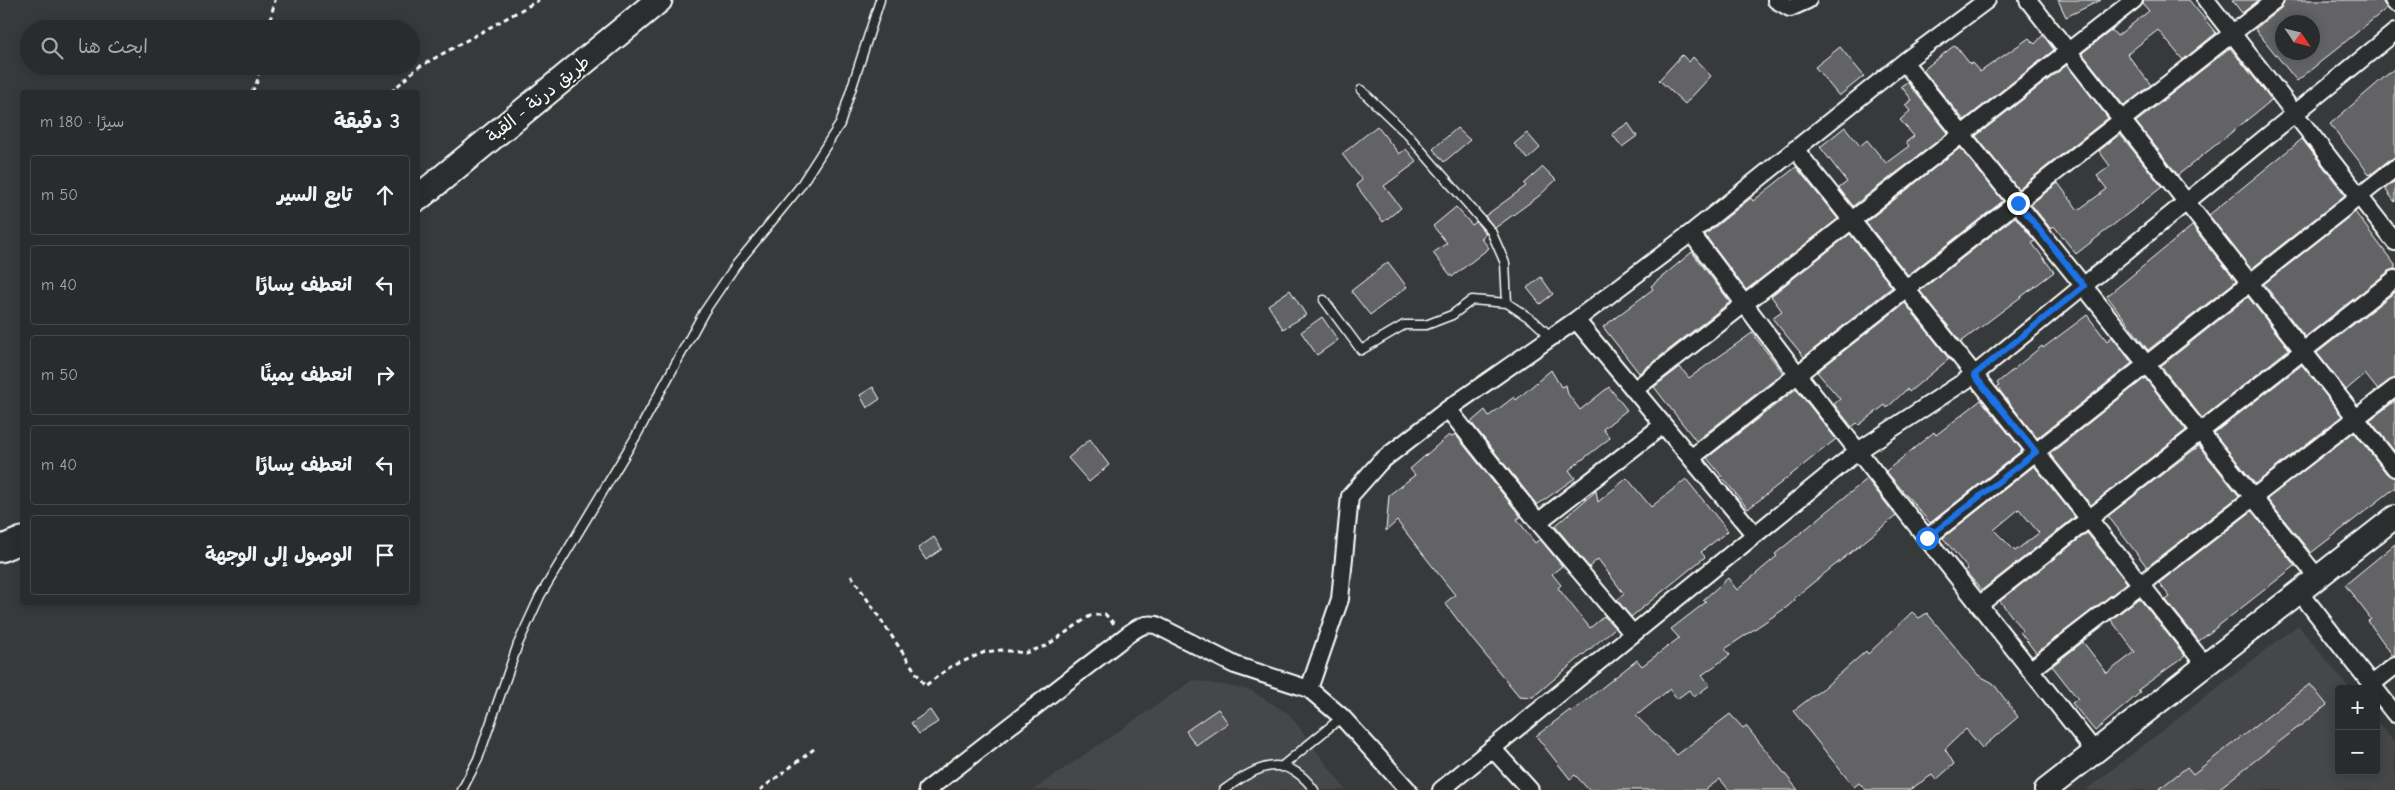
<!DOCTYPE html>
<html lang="ar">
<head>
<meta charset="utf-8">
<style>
  body { margin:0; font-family:"Comic Neue","Playpen Sans Arabic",sans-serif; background:#313434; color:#f1f3f6; direction:rtl }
  .controls { position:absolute; right:15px; bottom:15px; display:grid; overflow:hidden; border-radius:5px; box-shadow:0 2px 12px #0003 }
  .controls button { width:45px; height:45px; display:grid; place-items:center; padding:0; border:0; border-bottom:1px solid #454848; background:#292c2c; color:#f1f3f6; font:25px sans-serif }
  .compass { position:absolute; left:2275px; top:15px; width:45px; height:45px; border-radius:50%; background:#292c2c; box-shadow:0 2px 12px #0003; rotate:125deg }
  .stop { position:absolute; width:15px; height:15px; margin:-11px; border:4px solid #1a73e8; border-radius:50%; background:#fff }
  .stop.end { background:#1a73e8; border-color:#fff; box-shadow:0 1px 5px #0008 }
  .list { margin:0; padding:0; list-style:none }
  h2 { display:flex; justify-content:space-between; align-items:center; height:65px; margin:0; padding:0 20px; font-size:21px }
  h2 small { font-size:16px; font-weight:400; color:#a5a7a9 }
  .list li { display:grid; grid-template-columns:32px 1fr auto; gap:15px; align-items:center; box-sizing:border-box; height:80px; margin:0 10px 10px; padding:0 10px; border:1px solid #454848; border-radius:5px }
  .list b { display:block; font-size:19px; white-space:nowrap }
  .list em { font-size:16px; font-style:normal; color:#a5a7a9 }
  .icon { flex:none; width:28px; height:28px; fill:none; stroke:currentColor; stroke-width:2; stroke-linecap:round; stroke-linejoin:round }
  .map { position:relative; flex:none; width:2395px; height:790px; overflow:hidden; direction:ltr }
  .search { position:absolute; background:#292c2c; box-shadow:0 2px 12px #0003; left:20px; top:20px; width:400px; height:55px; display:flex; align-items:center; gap:12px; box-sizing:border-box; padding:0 18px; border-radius:28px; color:#a5a7a9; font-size:19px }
  .panel { position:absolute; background:#292c2c; box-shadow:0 2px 12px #0003; left:20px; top:90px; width:400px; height:515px; border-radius:5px; direction:rtl }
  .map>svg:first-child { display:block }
  .built { fill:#444748 }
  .building { fill:#636465; stroke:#fff; fill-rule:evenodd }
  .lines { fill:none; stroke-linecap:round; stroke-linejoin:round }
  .lane-casing { stroke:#fff; stroke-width:11 }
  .street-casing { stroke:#fff; stroke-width:20 }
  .secondary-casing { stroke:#fff; stroke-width:26 }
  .primary-casing { stroke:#fff; stroke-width:29 }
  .path { stroke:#fff; stroke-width:3; stroke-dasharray:5 4; stroke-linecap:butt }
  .lane { stroke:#2a2d2e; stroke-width:8 }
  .street { stroke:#2a2d2e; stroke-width:16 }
  .secondary { stroke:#2a2d2e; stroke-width:22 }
  .primary { stroke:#2a2d2e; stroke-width:25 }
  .route { stroke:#1a73e8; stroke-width:6 }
  .labels { text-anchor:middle; stroke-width:4; stroke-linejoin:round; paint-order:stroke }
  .street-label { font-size:18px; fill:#fff; stroke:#2a2d2e }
</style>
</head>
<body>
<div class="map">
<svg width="2395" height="790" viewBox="0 0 2395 790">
  <rect width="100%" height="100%" fill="#373a3b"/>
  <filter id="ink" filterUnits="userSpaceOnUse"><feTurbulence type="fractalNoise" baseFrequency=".02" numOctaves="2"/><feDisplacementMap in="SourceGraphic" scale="10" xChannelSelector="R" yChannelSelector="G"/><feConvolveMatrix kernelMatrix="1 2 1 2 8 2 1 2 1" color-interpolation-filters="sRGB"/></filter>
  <g filter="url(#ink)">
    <path class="built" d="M2298,625L2350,689H2339V771H2376V720L2395,743V790H2086Z
      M1193,680L1250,690L1289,714L1346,790H1033Z"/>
    <path class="building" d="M2058,0H2101L2066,17Z
      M2144,0H2189L2216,33L2183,60L2158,30L2127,54L2151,85L2124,106L2082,53L2112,30L2117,36L2149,11L2143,4Z
      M2232,0H2259L2242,13Z
      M2285,0H2381L2387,8L2297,81L2255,29L2281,8ZM2282,22H2312V52H2282Z
      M2043,35L2054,50L1964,120L1923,70L1955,45L1970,64L1972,63L1980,72L2029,38L2035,44Z
      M1840,47L1864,76L1839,96L1815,67Z
      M2230,48L2272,100L2178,175L2136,122Z
      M1682,55L1689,62L1693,57L1711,76L1685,104L1659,80Z
      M2067,65L2108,118L2018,189L1976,136Z
      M2395,68V158L2389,160L2370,175L2330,124Z
      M1907,82L1948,133L1853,206L1839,188L1847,182L1820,147L1845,127L1860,146L1867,140L1886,163L1909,146L1906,142L1914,136L1900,120L1910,111L1905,105L1912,100L1901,86Z
      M1628,123L1637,136L1622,147L1612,134Z
      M1377,126L1399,154L1406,149L1417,162L1384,186L1401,208L1383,222L1356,185L1362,180L1342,154Z
      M1457,128L1470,140L1444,162L1433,149Z
      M1527,133L1540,148L1528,159L1514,144Z
      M2120,134L2162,187L2076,254L2054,226L2051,229L2031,204L2058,183L2078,210L2107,189L2097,176L2110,166L2099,151Z
      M2302,139L2345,195L2251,269L2209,215Z
      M1960,148L2003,201L1908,275L1866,222Z
      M1543,167L1556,180L1539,196L1495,228L1485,216L1526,186L1524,184Z
      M1796,167L1838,219L1746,290L1705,235L1751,198L1753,201Z
      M2395,181V202L2385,189Z
      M1456,207L1472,225L1476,222L1486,234L1481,238L1489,248L1452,277L1433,253L1447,243L1433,226Z
      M2355,212L2395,265V269L2389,271L2305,337L2264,284Z
      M2015,217L2035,241L2032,243L2054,272L1961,342L1920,291Z
      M2192,226L2236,281L2148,350L2107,296Z
      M1850,234L1892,287L1804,357L1772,318L1782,311L1771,296Z
      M1692,252L1730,302L1639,373L1603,327L1653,289L1651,286Z
      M1388,262L1407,287L1370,315L1351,291Z
      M1541,277L1553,294L1540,304L1527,288Z
      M1290,290L1306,315L1283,329L1268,305Z
      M2395,292V378L2377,389L2365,374L2346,390L2317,353Z
      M2248,297L2289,349L2202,418L2161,366Z
      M1905,303L1949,359L1909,392L1907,389L1887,408L1885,405L1859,425L1857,423L1852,427L1834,404L1840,399L1817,372Z
      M2087,315L2107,341L2112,337L2132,363L2037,438L1997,387L1999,386L1997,383L2042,346L2043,348Z
      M1322,317L1338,340L1317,355L1301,332Z
      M1752,333L1783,373L1696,441L1654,387L1680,367L1689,378Z
      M2302,365L2342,416L2255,484L2214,433Z
      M1551,370L1561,387L1566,385L1568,394L1580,410L1609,387L1627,410L1603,429L1610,438L1569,470L1575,478L1537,505L1471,422L1485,410L1489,416L1514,397L1516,400Z
      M2145,378L2186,430L2091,505L2050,454Z
      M873,387L880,399L867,408L860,395Z
      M1796,389L1836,439L1748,509L1707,458Z
      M1981,400L2022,450L1930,523L1886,471L1934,432L1936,435Z
      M2395,401V452L2370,420Z
      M2354,432L2387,474L2395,478V488L2311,553L2267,499Z
      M1455,434L1521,517L1517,519L1535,543L1540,539L1562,566L1552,574L1561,585L1558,588L1590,628L1604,616L1615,628L1533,697L1519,696L1472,639L1445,603L1455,595L1397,521L1386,531L1389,495L1415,475L1410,469L1449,435L1451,437Z
      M1090,439L1109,465L1089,482L1068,458Z
      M2199,446L2239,496L2147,567L2108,516Z
      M2034,466L2075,517L1982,590L1965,571L1968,569L1943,538ZM2019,509L2039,533L2015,551L1994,530Z
      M1627,478L1651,507L1686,479L1728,531L1701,552L1705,557L1631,617L1617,600L1624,594L1598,559L1589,567L1555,526L1596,491L1598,502Z
      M1867,479L1896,516L1794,598L1795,600L1787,607L1725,649L1730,655L1702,675L1710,685L1694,697L1689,690L1677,699L1670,689L1636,716L1677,755L1730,714L1743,728L1746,726L1798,790H1729L1720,779L1705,790H1589L1575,775L1570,779L1536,736L1570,710L1571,712L1637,660L1642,666L1679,638L1671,629L1706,602L1703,600L1728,578L1737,590L1777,556L1775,554Z
      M2252,511L2295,566L2199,641L2166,600L2170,597L2159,583Z
      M2087,533L2127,583L2036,653L2020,632L2022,630L2000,601Z
      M934,537L942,549L926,560L918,548Z
      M2395,544V656H2393L2368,621L2371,619L2345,585Z
      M2139,598L2185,656L2138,690L2141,692L2095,731L2072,703L2078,699L2052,666L2083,642L2107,673L2135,652L2111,620Z
      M1912,612L1919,618L1927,613L1978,675L1993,683L2018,717L1982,748L1966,729L1945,749L1954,764L1936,780L1932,775L1909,790H1866L1859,783L1854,787L1793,711L1825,687L1866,651L1868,654Z
      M2310,684L2327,705L2217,790H2158L2187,767L2193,774Z
      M1218,709L1228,723L1196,745L1186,731Z
      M930,710L938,722L919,734L911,723Z"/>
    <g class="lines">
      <defs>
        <path id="lane" d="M1361,90L1407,134L1491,231L1505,263L1507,303
          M1324,300L1361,350L1404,325H1426L1452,315L1472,300L1507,303L1534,321L1551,337
          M1281,767L1342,717
          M462,790L478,759L518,644L540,596L635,438L704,312L736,265L799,188L840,124L880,0
          M1224,790C1256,766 1286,751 1314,790"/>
        <path id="street" d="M1776,0L1790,8L1808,0
          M2028,0L2395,468
          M2206,0L2395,242
          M2393,0L2395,3
          M1904,62L2317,577
          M1795,149L2205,665
          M1691,233L1798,375L2095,752
          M1576,320L1755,535
          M1634,390L2134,0
          M1448,409L1538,522L1633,634
          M1691,458L2275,0
          M1538,522L1663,425
          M1927,538L2395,168
          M2299,591L2375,689
          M1979,605L2395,279
          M2030,670L2395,388
          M2372,684L2395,666
          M1309,689L1340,599L1350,496L1380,462L1448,409L1576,320L1691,233L1904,62L1987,0
          M2376,690L2395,714
          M1492,748L1530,790
          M927,790L1126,636C1137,628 1143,623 1156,625L1235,665L1309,689L1342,717L1408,790
          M1441,790L1858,451L1974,375L2395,32"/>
        <path id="secondary" d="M2046,790L2395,517"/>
        <path id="primary" d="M418,198L659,0
          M0,549L22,540"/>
      </defs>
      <use href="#lane" class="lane-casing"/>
      <use href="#street" class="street-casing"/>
      <use href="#secondary" class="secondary-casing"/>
      <use href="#primary" class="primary-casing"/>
      <path class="path" d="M268,29L275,0
        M252,92L257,82L260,66
        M391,92L417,68L539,0
        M851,575L925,686L950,667L985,652L1001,650L1025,653L1046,646L1090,616L1105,614L1115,625
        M760,790L814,749"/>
      <use href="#lane" class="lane"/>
      <use href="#street" class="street"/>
      <use href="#secondary" class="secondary"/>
      <use href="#primary" class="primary"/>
    </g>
  </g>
  <g class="lines" filter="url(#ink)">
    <path class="route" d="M1927,538L2036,452L1974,375L2084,286L2018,203"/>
  </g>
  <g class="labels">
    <g class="street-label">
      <text transform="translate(538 99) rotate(-39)" y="6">طريق درنة - القبة</text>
    </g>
  </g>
</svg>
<div class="controls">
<button>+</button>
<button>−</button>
</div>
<svg class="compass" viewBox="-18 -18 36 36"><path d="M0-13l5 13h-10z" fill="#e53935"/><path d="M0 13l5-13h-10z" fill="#a5a7a9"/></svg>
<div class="stop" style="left:1927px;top:538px"></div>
<div class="stop end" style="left:2018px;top:203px"></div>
<div class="search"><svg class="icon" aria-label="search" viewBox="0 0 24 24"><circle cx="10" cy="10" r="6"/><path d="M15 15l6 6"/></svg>ابحث هنا</div>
<section class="panel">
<h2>3 دقيقة<small>سيرًا · 180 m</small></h2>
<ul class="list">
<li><svg class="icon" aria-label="ahead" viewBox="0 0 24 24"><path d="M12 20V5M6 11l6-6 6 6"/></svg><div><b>تابع السير</b></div><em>50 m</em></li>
<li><svg class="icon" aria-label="left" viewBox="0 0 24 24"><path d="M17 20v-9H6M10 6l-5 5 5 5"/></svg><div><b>انعطف يسارًا</b></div><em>40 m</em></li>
<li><svg class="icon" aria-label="right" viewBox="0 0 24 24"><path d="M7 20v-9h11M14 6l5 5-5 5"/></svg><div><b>انعطف يمينًا</b></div><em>50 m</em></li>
<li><svg class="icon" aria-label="left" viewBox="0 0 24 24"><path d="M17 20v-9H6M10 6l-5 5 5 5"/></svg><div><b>انعطف يسارًا</b></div><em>40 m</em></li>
<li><svg class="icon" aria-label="arrive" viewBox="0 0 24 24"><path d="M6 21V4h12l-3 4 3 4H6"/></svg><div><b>الوصول إلى الوجهة</b></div></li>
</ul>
</section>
</div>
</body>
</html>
